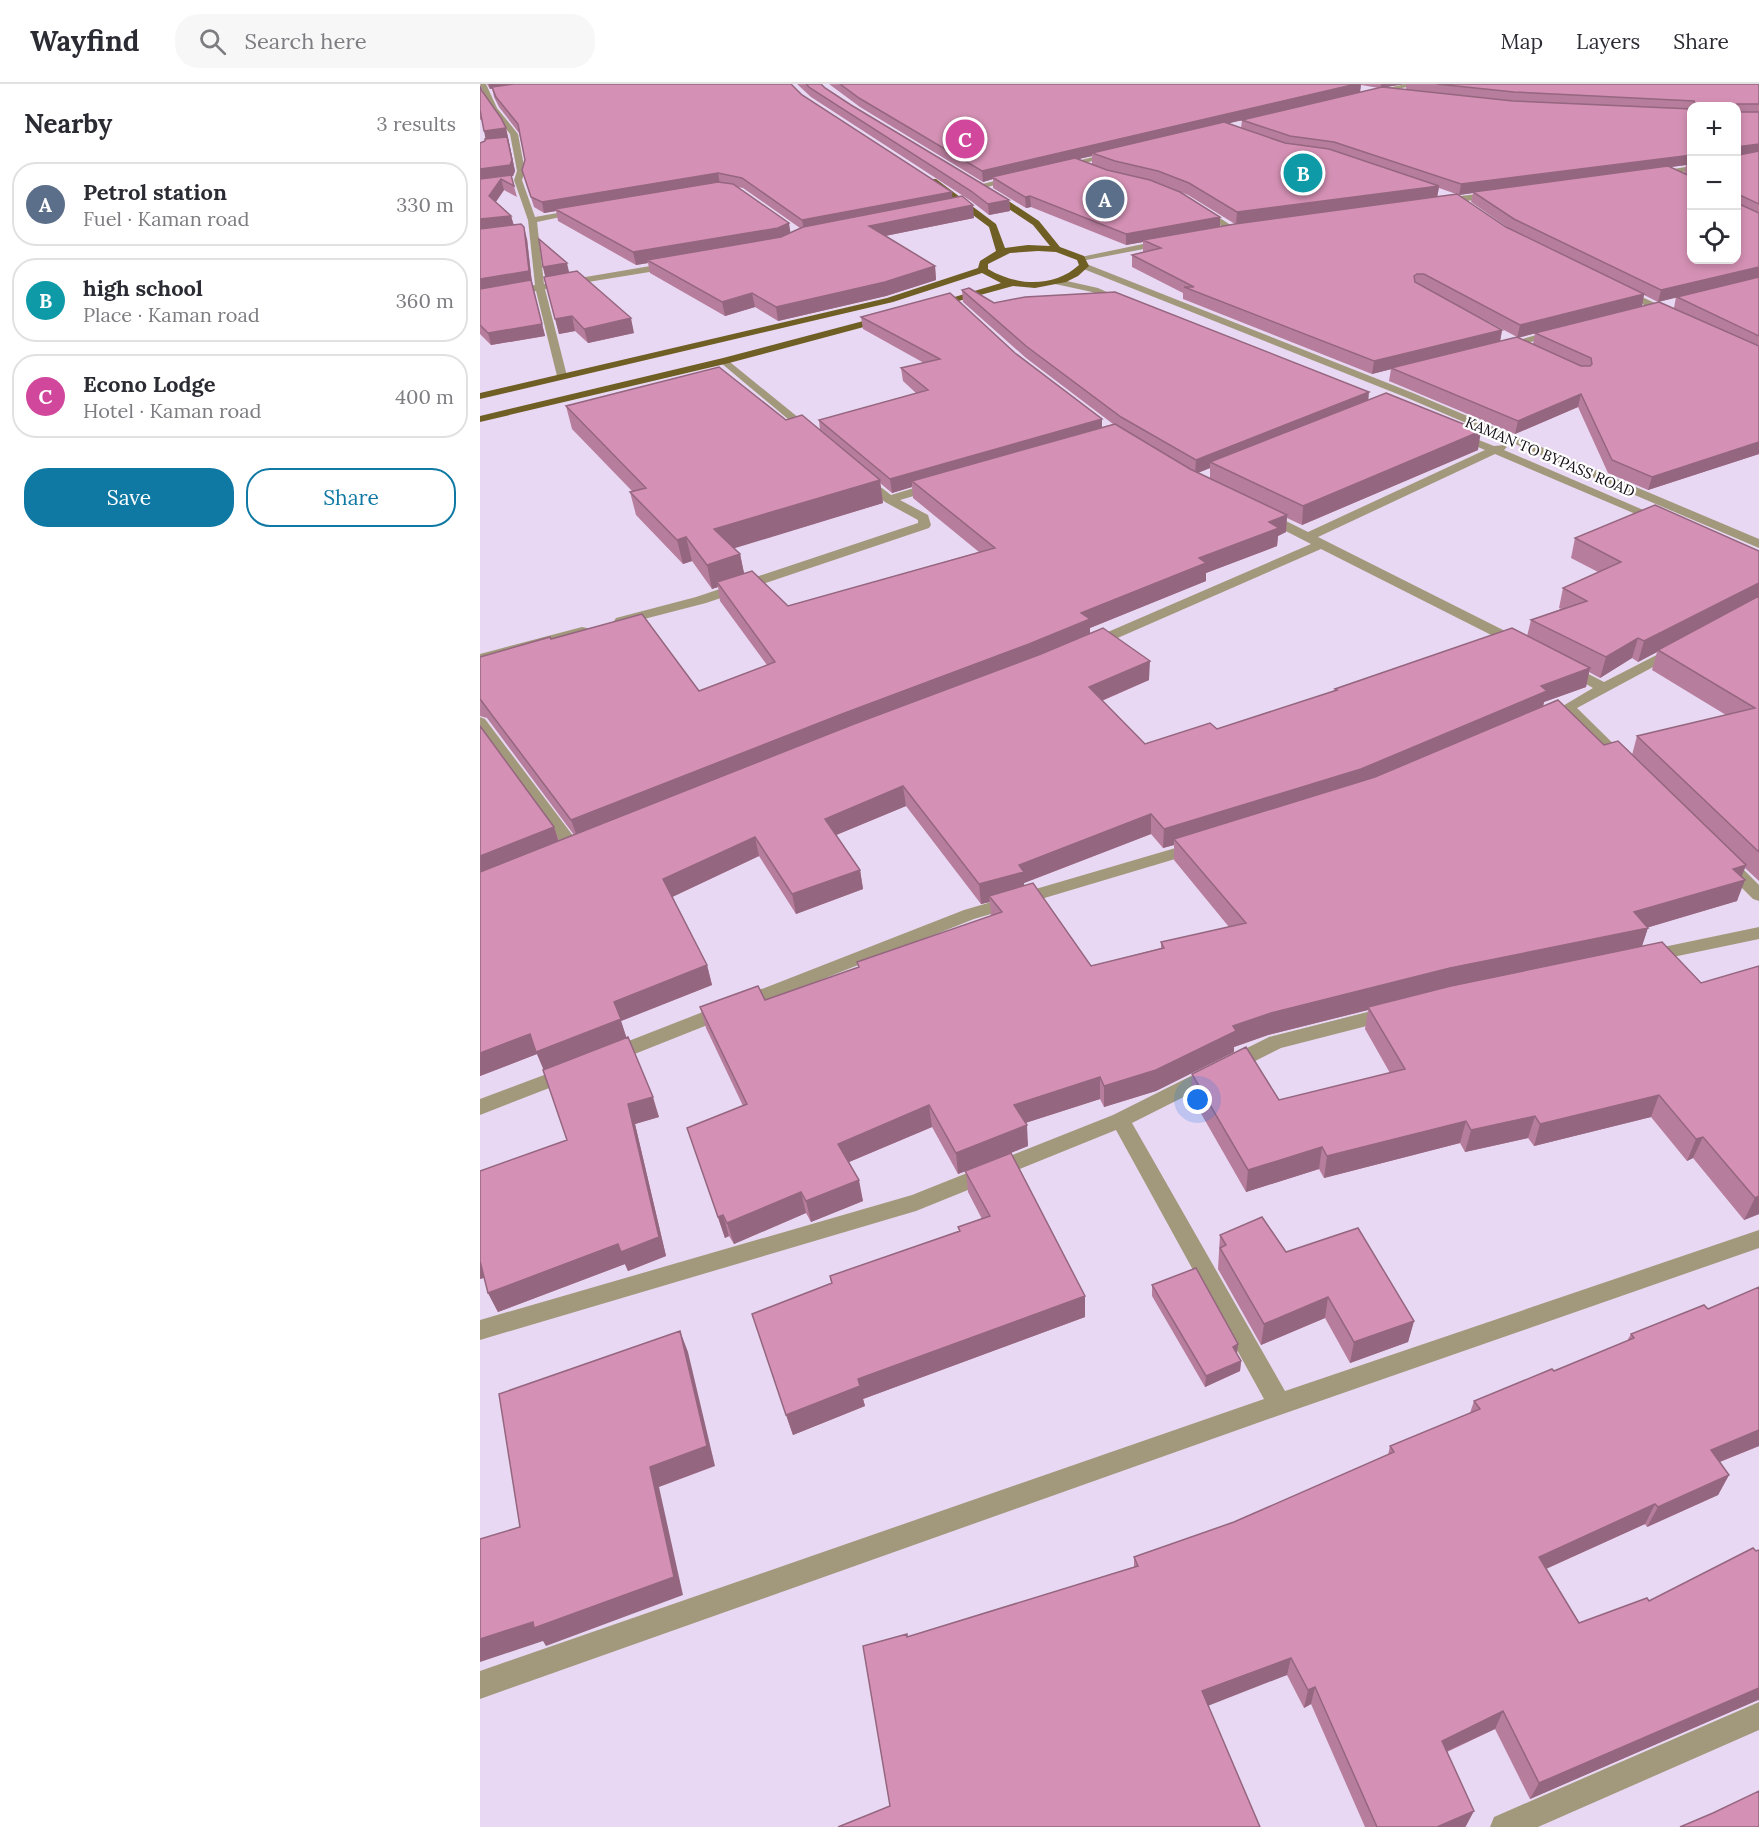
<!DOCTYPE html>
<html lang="en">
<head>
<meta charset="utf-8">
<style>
  body { margin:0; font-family:Lora,serif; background:#f7f7f7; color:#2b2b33 }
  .controls { position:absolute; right:18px; top:18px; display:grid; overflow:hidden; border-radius:12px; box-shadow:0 3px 9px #0003 }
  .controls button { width:54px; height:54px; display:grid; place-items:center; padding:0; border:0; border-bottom:2px solid #e1e1e2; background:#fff; color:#2b2b33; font:30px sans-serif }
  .you { position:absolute; left:718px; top:1016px; width:21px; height:21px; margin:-15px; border:4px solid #fff; border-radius:50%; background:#1a73e8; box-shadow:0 0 0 9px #1a73e833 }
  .badge { display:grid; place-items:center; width:39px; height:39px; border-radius:50%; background:#0f79a4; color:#fff; font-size:20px; font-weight:700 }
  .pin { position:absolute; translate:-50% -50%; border:3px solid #fff; box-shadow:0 2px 6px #0006 }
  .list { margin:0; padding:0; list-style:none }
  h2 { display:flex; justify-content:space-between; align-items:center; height:78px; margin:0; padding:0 24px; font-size:26px }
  h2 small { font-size:20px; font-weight:400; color:#7c7c81 }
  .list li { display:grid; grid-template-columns:39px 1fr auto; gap:18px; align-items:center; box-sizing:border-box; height:84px; margin:0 12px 12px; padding:0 12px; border:2px solid #e1e1e2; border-radius:24px }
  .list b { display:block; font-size:22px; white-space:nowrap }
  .list p { margin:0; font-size:20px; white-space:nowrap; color:#7c7c81 }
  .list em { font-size:20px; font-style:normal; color:#7c7c81 }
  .actions { display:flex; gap:12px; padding:18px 24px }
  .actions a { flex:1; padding:14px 0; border:2px solid #0f79a4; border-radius:24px; text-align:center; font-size:21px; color:#0f79a4 }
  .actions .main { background:#0f79a4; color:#fff }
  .icon { flex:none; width:33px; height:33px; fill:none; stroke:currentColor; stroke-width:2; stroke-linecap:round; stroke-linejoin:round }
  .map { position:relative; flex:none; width:1279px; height:1743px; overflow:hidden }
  header { display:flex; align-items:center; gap:36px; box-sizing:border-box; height:84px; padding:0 30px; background:#fff; border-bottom:2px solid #e1e1e2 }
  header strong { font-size:28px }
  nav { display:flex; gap:33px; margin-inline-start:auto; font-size:21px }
  .search { width:420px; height:54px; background:#f7f7f7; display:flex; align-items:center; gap:15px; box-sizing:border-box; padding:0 21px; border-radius:24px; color:#7c7c81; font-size:22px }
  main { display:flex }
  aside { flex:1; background:#fff }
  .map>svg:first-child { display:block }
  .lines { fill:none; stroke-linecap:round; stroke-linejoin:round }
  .minor { fill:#a2997c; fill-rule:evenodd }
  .major { fill:#6f5f24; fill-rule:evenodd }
  .wall { fill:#b77d9c; fill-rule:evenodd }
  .shaded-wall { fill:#95667f }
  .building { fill:#d591b5; stroke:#95667f; stroke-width:1.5 }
  .labels { text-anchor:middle; stroke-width:4.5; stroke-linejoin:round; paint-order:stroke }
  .far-street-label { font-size:15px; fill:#140e17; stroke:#fff }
</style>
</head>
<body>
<header>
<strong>Wayfind</strong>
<div class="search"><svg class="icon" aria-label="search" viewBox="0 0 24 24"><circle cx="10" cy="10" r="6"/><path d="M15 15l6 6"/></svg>Search here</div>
<nav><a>Map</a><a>Layers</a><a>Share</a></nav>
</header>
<main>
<aside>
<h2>Nearby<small>3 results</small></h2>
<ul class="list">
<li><span class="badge" style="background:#5c6f8a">A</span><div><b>Petrol station</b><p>Fuel · Kaman road</p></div><em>330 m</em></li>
<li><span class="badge" style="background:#0f9aa8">B</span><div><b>high school</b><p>Place · Kaman road</p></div><em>360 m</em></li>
<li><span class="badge" style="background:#d1479c">C</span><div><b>Econo Lodge</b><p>Hotel · Kaman road</p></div><em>400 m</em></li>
</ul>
<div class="actions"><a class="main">Save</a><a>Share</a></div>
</aside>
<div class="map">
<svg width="1279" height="1743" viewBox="0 0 1279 1743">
  <rect width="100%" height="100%" fill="#e9d8f3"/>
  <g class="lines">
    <path class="minor" d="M0,0H6L17,24L38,50L45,87L42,96L55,133L100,125L104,128L57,138L64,200L194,178L199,181L194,184L65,205L87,292L86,294H78L77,292L56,207L0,216V210L55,201L48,136L34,96L37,87L30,50L10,25Z
      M925,0H940L891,11L887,9Z
      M636,67L640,69L639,71L578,85L574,83Z
      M1212,82V87L1172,91L1168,89Z
      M537,91H540V95L499,105L495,102Z
      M1017,108L1020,109V113L961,120L957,117L961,114Z
      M716,122H722L758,146L751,148L716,126Z
      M687,155L690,156V160L601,177L596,174Z
      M604,179L933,309L1279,455V464L925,313L601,184L599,182Z
      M578,195L618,204L649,218L644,221L612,208L575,200L573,198Z
      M1141,203L1196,229L1197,231L1188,233L1138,208V204Z
      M1077,245L1082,248L1081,250L1020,266L1015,263Z
      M245,274L335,347V351H327L241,279V275Z
      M976,347L1014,362L1025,361L1027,363L1024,366L1189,437L1187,440H1179L1015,370L838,453L1045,557L1047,560L1045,563H1035L841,465L617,563L612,564L605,560L607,557L831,460L782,435L780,432L782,429H790L828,448L1005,366L972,352L970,350Z
      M384,390L411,411L457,397L461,398V404L420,416L448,431L451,441L449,444L226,519L141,541L134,537L136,534L216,513L438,439V436L405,418L380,397V391Z
      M102,543L107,544L109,547L107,550L0,578V570Z
      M1196,561L1203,565L1201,568L1097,624L1151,677L1143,682L1137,680L1081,623L1113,604L1079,584L1086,580L1091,581L1124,598Z
      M0,633L5,635L100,761L102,765L100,769H88L0,648Z
      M716,758L722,759L724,763L722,767L494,835L137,977L130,979L123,977L120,972L123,967L484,826Z
      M1248,775L1254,776L1279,801V817L1273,815L1242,784L1240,780L1242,776Z
      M1279,843V855L1169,878L1163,876L1160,872L1163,868L1169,866Z
      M911,922L918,924L920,929L918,934L801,964L652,1039L805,1307L1279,1146V1164L800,1331L0,1615V1587L784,1315L636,1046L436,1127L0,1256V1236L432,1111L633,1031L789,953Z
      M88,982L95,984L98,989L95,994L0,1031V1015Z
      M1279,1618V1646L1058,1743H1010L1014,1733Z"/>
    <path class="major" d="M450,95H456L516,140L525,164L548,161L570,162L553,141L506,110V106H512L559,137L580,163L604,172L609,182L598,192L586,198L555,204L533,202L453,224L448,221L521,199L502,189L413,218L0,315V309L407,214L498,184L500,177L516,167L509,143L450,99ZM558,167L576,168L597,176L599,181C574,204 536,202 508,185V180L530,169Z
      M406,231L410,232V236L249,279L0,338V332L243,274Z"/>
  </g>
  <path class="wall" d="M7,0H311L322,11L472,114L494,134L405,152L455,182L456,196L406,212L298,237L275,223L245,232L170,189L168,179L156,181L78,137L76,127L64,129L54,123L42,86L45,76L39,49L19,23L14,13L12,4L10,5ZM257,103L263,104L320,144L310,149Z
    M317,0H341L345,4L371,21L529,116L530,127L509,131L491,117L331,13Z
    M349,0H925L905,3L926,5V0H1279V370L1168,406L1128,389L1098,323L1035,350L909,297L911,285L892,290L703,215V209L652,183V171L663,168V158L646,161L551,123L546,124L513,104V95L503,98L380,23ZM881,1L899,4L880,8ZM1212,22H1257L1212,176ZM762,36L761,44L749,39ZM612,72V80L598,75ZM1206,81L1204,89L1191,83ZM676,98L708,111L755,140L740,143V133ZM959,104L979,111L993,109L991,118L1030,145L957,113ZM1164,211L1178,218L1196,213L1194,224L1162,222ZM977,221L1037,253L1020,257L1022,246ZM1055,249L1053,260L1038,254Z
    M0,2L2,7L26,44L35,87L33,92H31L37,113L24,106L16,118L31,132L34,141L47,155L52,199L65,252L11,261L0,250V59L5,57L6,55L2,35L0,36Z
    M63,183L89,189L154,249L108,259L95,247L79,250Z
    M482,206L514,219L888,316L998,366L822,441L807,434L806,448L798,452L797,462L726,489V497L610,544V549L669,596L622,617L665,660L737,645L854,607L855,605L1047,552L1051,536L1081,525L1079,524L1083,504L1118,488L1091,474L1095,454L1279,467V797L1265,784L1261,792L1257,817L1168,843L1162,862L1221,899L1279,1130L1264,1136L1213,1074L1207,1077L1171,1033L1054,1062L1048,1054L985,1068L980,1059L844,1094L839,1085L766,1108L711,1012L712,990L799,1016L910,989L885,945L888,926L788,951L754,963V968L676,1007L624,1023L620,1015L545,1039L548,1062L531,1069L605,1233L383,1315L385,1322L313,1351L272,1230L351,1199L350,1192L479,1147L478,1143L502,1135L488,1108L486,1087L478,1090L452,1043L369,1078L383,1117L331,1138L326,1129L254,1160L249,1152L245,1154L207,1044L263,1022L226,944L220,923L285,916L378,883L377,878L511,832L510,818L501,820L426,722L356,751L380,786L383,805L316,830L279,772L192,813L227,881L232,901L141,937L146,953L179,1033L155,1040L186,1172L148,1187L145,1180L18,1228L8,1209L4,1194L0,1195V1087L87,1056L64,985L57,970L0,992V642L74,743L79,757L94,751L7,634L0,632V573L71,555L219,607L287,581L240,517L238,503L232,505L212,477L203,480L156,431L150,408L152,407L92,345L86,322L306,336L340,347L339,336L436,309L423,297L421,284L444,279L383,245L381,233L535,269L622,343L633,340L546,274L483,218ZM730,384V394L718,389ZM400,399L412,409L432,403L433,414L499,468L308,522L264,489L260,470L253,464L403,419ZM1177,568L1172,586L1246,631L1157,652L1152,671L1124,661L1063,623L1064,618L1106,603L1109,588L1120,594L1152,574L1158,578ZM671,750L683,764L694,761V776L749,843L681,858V864L611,882L544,802V799Z
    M740,1151L806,1168L934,1237L928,1258L870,1279L845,1234L781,1261L738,1185Z
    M672,1201L757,1271L761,1277L760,1287L725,1303L672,1212Z
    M1279,1203V1362L1240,1378L1249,1391L1238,1411L1167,1443L1165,1440L1066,1485L1099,1539L1169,1517L1279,1466V1617L1278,1616L1050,1715L1015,1645L967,1668L986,1742L985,1743H885L831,1620L824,1624L807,1591L410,1722L427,1553L654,1483V1473L754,1438L908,1371L910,1362L990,1329L994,1317L1074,1287L1147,1257L1151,1250L1228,1225Z"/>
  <path class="shaded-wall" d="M9,0H45L10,5Z
    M876,0H881L880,8L617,71L612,69V72L515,95L512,93L513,95L503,98L502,87Z
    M901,0H925L901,4Z
    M26,44L35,87L33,92L0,96V85L6,57L4,47Z
    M1279,60V69L1257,73V63Z
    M1212,71V81L1206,80V81L994,109L993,108V109L979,111L981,100Z
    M238,89L240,100L75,125L76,127L64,129L62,118Z
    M21,95L24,106L12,123L9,112Z
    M959,102L957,114L756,141L757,128Z
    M472,108L473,118L324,147L322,136Z
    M550,112L551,123L546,124L545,113Z
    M529,116L530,127L509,131L508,120Z
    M493,121L494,134L390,155L389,142Z
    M31,132L34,143L0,147V135Z
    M740,133V144L663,156V158L646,161V150Z
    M309,139L311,152L167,176L168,179L156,181L153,168Z
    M44,143L47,155L52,199L65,252L11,261L8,249L0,208V195Z
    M87,179L90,192L66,196L63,183Z
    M455,182L456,196L406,212L298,237L296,223Z
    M1279,183V194L1178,218L1181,206Z
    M272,209L275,223L245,232L242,218Z
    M1164,210L1162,222L1037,254L1040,241Z
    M92,232L95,247L79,250L75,235Z
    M151,234L154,249L108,259L104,245Z
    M1022,246L1020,258L892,290L894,277Z
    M889,308L888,321L730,378V384L715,390L716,376Z
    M1101,310L1098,323L1035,350L1038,337Z
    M622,335V348L432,397V403L412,409L410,395Z
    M1001,347L998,366L822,441L823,422Z
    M1279,358V370L1168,406L1172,393Z
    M400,396L403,419L239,469L234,445Z
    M807,431L806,448L798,452L797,462L726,489V497L610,544V553L98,755L91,736L601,529L719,474L789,438Z
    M206,453L212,477L203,480L197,456Z
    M260,470L265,494L237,498L238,503L232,505L227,481Z
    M1279,499V515L1178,566L1177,568L1158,578L1164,557Z
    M1158,554L1152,574L1120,594L1126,573Z
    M670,577L669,596L609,622V603Z
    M1110,584L1106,603L1064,618L1062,626L878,704L694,755V761L683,764L684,745Z
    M423,702L426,722L349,754L345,735Z
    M671,730V750L544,799L545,807L509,812L510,818L501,820L499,800L539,781Z
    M74,743L80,762L0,795V772Z
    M275,753L279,772L188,815L183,795Z
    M1266,781L1260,797L1265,796L1257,817L1163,845L1168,844L1161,865L888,923V926L788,951L754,963V968L676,1007L624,1023V1002L753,942L791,929L1154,828L1253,785Z
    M380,786L383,805L316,830L312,810Z
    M227,881L232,901L141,937L147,955L64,987L57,970L0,992V969L134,918Z
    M620,993V1015L536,1042L534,1021Z
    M1179,1011L1171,1033L1054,1062L1060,1040Z
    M173,1013L179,1033L155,1040L186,1172L148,1187L145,1180L18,1228L8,1209L138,1160L148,1020Z
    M449,1021L452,1043L362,1081L358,1060Z
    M1055,1032L1048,1054L985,1068L991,1046Z
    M986,1037L980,1059L844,1094L847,1072Z
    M547,1041L548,1062L478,1090L476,1069Z
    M1223,1053L1213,1074L1207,1077L1216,1055Z
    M842,1063L839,1085L766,1108L768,1086Z
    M379,1096L383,1117L331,1138L326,1117Z
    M321,1108L326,1129L254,1160L247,1139Z
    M1279,1112V1130L1264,1136L1275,1114Z
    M243,1131L249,1152L245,1154L238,1133Z
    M0,1175L9,1192L0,1195Z
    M605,1212V1233L383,1315L385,1322L313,1351L306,1331L378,1295Z
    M848,1213L845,1234L781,1261L784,1240Z
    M934,1237L928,1258L870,1279L874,1258Z
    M200,1247L208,1268L235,1382L179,1403L203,1511L66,1562L63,1557L0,1578V1555L170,1383Z
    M758,1260L757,1271L753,1263Z
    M761,1277L760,1287L725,1303L726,1292Z
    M1279,1346V1362L1219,1386L1231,1366Z
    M1249,1391L1238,1411L1167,1443L1178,1423Z
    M1175,1420L1165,1440L1050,1492L1059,1473Z
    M811,1574L807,1591L720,1625L722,1607Z
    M835,1603L831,1620L824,1624L828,1606Z
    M1279,1604V1615L1278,1616L1050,1715L1059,1699Z
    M1023,1627L1015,1645L954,1673L962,1657Z
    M994,1727L986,1742L985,1743H957Z"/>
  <path class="building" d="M34,0H311L322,11L472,108L322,136L262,94L238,89L62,118L51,113L42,86L45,76L38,40L16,13L12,3Z
    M326,0H341L345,4L371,21L529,116L508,120L491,107L330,4Z
    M360,0H876L502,87L379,14Z
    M957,0H1279V20H1257L1258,28H1279V60L1257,63V68V22H1216L1214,17L1034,8Z
    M0,2L2,7L21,34L26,44L4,47L0,26Z
    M902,3L1033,17L1212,25V71L981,100L854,58L810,52L762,36Z
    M744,38L805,59L849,65L959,102L757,128L709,99L678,87L635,77L612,69Z
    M27,53L32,76L30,81L0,85V59L5,57V55Z
    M1279,67V120L1260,111L1257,112V119L1279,129V183L1181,206L1034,135L993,108L1188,82L1212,93V176H1257V69L1259,71Z
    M595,74L627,86L670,96L700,108L740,133L646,150L550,112L545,113L512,93Z
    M1212,79V83L1206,80Z
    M31,91L34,102L21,95L9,112L31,132L0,135V95Z
    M238,98L253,100L309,139L298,144L153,168L75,125Z
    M977,110L1026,143L1164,210L1040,241L944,190H937L934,192L935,198L1022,246L894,277L704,203H714L652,171L681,164L663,156L755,140Z
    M482,112L493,121L389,142L455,182L405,198L296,223L272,209L242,218L167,176L301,153L323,143Z
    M41,140L44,143L49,187L0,195V145Z
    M59,155L87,179L63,183Z
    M97,187L151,234L104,245L92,232L75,235L64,193Z
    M1279,193V252L1197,213Z
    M51,196L62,240L8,249L0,241V205Z
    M489,204L514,219L545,213L635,208L889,308L716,376L641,333L546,262L482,206Z
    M470,209L535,269L622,335L410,395L339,336L448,306L421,284L460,275L381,233Z
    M1179,218L1279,262V358L1172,393L1132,376L1101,310L1038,337L911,284L1037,253L1101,282H1110L1112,280L1111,274L1055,249Z
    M239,283L306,336L322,331L400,396L234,445L260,470L227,481L206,453L197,456L150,408L166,404L86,322Z
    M906,309L1001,347L823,422L730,378Z
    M635,340L710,385L807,431L789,438L799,444L719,474L726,479L601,529L610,535L549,560L362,630L91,736L0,615V573L70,553L71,555L162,530L219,607L295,578L237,498L272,487L308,522L515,464L432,397Z
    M1175,421L1279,467V499L1164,557L1158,554L1126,573L1051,536L1107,517L1083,504L1141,478L1095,454Z
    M1279,512V768L1157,652L1275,624L1178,566Z
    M623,544L670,577L609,603L665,660L730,639L737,645L857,606L855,605L1032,544L1110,584L1061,602L1067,607L881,685L684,745L671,730L539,781L544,788L499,800L423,702L345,735L380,786L312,810L275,753L183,795L227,881L134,918L141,935L56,968L50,950L0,969V788L374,640L561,570Z
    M1078,616L1124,661L1138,657L1266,781L1253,785L1265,796L1154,828L1168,844L970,884L791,929L753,942L756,947L676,986L624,1002L620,993L534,1021L547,1041L476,1069L449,1021L358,1060L379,1096L326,1117L321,1108L247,1139L243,1131L238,1133L207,1044L267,1020L220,923L278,902L285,916L379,883L377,878L522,828L509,812L553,799L611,882L684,864L681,858L766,839L694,755L895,693Z
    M0,642L74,743L0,772Z
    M1182,858L1221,899L1279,882V1112L1275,1114L1223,1053L1216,1055L1179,1011L1060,1040L1055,1032L991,1046L986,1037L847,1072L842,1063L768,1086L712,990L766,963L799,1016L925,985L888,923L971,902Z
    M148,953L173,1013L148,1020L179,1153L141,1168L138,1160L8,1209L0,1177V1087L87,1056L63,986Z
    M531,1069L605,1212L378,1295L380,1302L306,1331L272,1230L352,1199L350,1192L480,1147L478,1143L510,1132L485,1087Z
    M782,1133L806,1168L878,1144L934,1237L874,1258L848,1213L784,1240L740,1164L746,1161L740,1151Z
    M716,1184L758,1260L753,1263L761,1277L726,1292L672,1201Z
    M1279,1203V1346L1231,1366L1249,1391L1178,1423L1175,1420L1059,1473L1099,1539L1167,1514L1169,1517L1273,1464L1276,1467L1279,1466V1604L1059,1699L1023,1627L962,1657L994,1727L957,1743H897L835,1603L828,1606L811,1574L722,1607L780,1743H358L410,1722L383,1562L427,1550V1553L658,1482L654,1473L754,1438L914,1368L910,1362L1000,1325L994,1317L1072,1285L1074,1287L1154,1254L1151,1250L1224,1221L1228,1225Z
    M200,1247L227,1362L170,1383L194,1493L54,1544L53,1538L0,1555V1455L40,1443L19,1310Z
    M1279,1707V1743H1200L1233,1729Z"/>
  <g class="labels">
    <g class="far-street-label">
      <text transform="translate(1070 373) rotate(23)" y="5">KAMAN TO BYPASS ROAD</text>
    </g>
  </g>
</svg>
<div class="controls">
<button>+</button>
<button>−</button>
<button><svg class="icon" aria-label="locate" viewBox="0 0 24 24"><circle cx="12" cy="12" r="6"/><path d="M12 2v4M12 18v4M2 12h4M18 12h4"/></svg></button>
</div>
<div class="you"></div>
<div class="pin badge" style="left:625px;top:115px;background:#5c6f8a">A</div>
<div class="pin badge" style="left:823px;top:89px;background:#0f9aa8">B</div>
<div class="pin badge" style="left:485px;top:55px;background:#d1479c">C</div>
</div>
</main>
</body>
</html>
